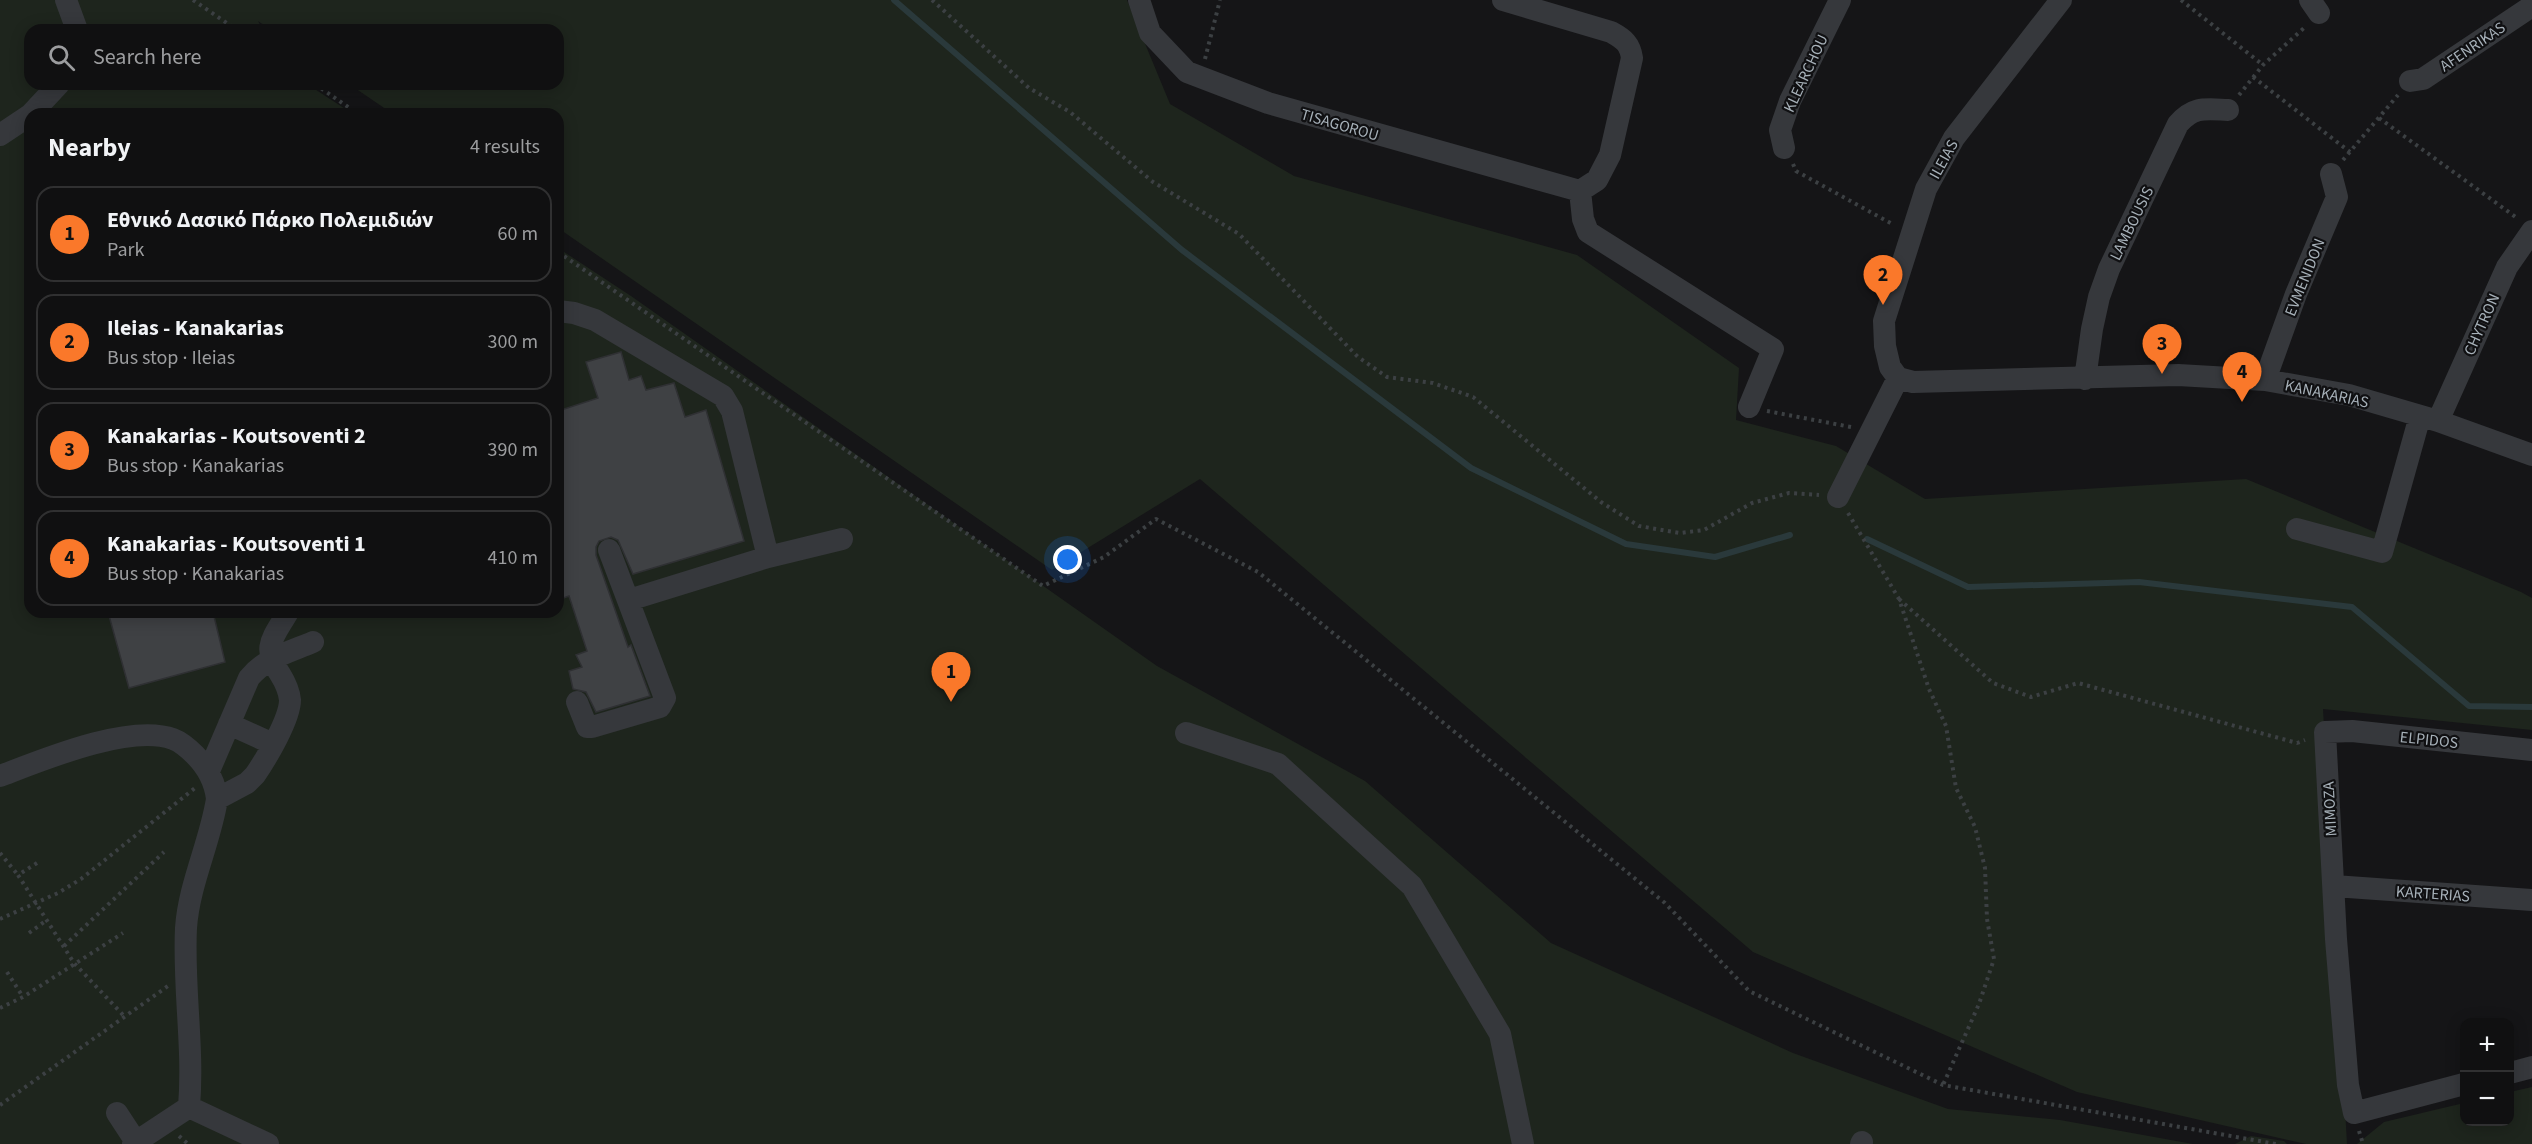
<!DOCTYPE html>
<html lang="en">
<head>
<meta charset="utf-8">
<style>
  body { margin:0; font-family:"Source Sans 3",sans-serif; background:#19191a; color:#f1f3f6 }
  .controls { position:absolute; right:18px; bottom:18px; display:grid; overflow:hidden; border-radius:12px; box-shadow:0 3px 15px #0003 }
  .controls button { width:54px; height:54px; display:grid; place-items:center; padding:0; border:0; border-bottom:2px solid #303031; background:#101011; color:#f1f3f6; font:30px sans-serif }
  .you { position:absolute; left:1068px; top:560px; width:21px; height:21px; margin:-15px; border:4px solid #fff; border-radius:50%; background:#1a73e8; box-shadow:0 0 0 9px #1a73e833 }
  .badge { display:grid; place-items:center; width:39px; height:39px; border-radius:50%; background:#fa782a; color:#111; font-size:20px; font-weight:700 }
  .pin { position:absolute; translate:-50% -50px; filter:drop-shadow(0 2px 3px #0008) }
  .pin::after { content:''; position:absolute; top:32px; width:21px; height:18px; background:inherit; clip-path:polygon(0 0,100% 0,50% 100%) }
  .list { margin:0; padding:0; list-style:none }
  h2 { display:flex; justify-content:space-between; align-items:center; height:78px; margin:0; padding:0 24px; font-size:26px }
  h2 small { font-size:20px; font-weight:400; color:#9c9d9f }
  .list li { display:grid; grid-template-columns:39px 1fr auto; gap:18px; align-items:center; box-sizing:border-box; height:96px; margin:0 12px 12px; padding:0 12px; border:2px solid #303031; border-radius:18px }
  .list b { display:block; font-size:22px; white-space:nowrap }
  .list p { margin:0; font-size:20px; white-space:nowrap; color:#9c9d9f }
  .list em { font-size:20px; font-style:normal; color:#9c9d9f }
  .icon { flex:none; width:33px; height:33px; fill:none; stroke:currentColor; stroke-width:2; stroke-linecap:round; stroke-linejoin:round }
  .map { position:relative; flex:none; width:2532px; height:1144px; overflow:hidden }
  .search { position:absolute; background:#101011; box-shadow:0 3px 15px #0003; left:24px; top:24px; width:540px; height:66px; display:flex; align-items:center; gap:15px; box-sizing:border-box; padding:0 21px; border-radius:18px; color:#9c9d9f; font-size:22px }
  .panel { position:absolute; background:#101011; box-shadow:0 3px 15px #0003; left:24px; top:108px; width:540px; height:510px; border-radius:18px }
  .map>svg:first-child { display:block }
  .green { fill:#1e251d }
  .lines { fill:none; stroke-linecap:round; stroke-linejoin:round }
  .stream { stroke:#2a393b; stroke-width:6 }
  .building { fill:#3f4144; stroke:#2f3033; stroke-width:1.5 }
  .path { stroke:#3c4043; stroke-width:4; stroke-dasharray:3 4.5; stroke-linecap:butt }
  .minor { stroke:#36383c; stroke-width:22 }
  .labels { text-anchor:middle; stroke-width:4.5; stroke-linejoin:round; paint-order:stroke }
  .street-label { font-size:16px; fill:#a6b0b8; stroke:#101012 }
</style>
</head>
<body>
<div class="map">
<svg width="2532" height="1144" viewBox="0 0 2532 1144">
  <rect width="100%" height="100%" fill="#151517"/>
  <path class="green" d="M0,0H1127L1170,104L1294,176L1577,255L1739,368L1736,420L1836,446L1925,499L2246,479L2521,592L2532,598V730L2323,709L2347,1144H2306L2077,1092L1753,952L1200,479L1052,570L558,228V114H393L349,84H558V30H271L258,21L263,30H30V84H307L353,114H30V612H558V248L631,296L1157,666L1365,781L1551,943L1793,1053L1948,1109L2060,1120L2193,1144H0Z
    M2532,1087V1144H2357L2384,1122L2464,1103V1122H2510V1092Z
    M2251,1136L2284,1141L2287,1144H2235Z"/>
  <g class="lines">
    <path class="stream" d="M894,0L1182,250L1471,468L1626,544L1715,557L1790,535
      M1867,539L1968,587L2139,582L2352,607L2469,706L2532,707"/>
  </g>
  <path class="building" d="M621,352L629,380L641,376L646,390L674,383L685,417L706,410L744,541L633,574L618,540L611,537L599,541L596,547V555L628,647L631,645L650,696L596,712L586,692L573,689L569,671L582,667L576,655L587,651L569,596L558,600V411L598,398L586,362Z
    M108,612H213L225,662L129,688Z"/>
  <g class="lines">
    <path class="path" d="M193,0L237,30
      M932,0L1029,88L1070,112L1153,182L1239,234L1358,357L1387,377L1433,383L1473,397L1601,502L1639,526L1680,533L1704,530L1752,503L1789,493L1819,495
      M2181,0L2263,65
      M1205,59L1220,0
      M2253,77L2350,152
      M315,84L358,114
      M2239,95L2263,65L2305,27
      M2379,118L2517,218
      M2343,160L2398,95
      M1793,164L1796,171L1894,225
      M558,252L1043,586L1104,557L1156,519L1258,572L1665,903L1749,991L1943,1085L2276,1144
      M1767,411L1851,427
      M1848,513L1899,599L1929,689L1946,726L1956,788L1975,827L1985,868L1987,919L1994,959L1979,1004L1943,1085
      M1899,599L1993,683L2031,697L2078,683L2297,743L2305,740
      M0,853L18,875
      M37,863L18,875L74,963L124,1016
      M0,919L58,893L81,879L195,788
      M29,933L47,920
      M64,946L164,852
      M7,972L23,997
      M0,1008L23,997L123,933
      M0,1105L168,986
      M2359,1131L2363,1144
      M179,1136L188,1144"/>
    <path class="minor" d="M66,0L77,30
      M1139,0L1150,33L1187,72L1268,103L1580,191
      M1503,0L1611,32C1624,39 1630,44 1632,58L1610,155L1597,180L1580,191
      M2061,0L1954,138L1926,189L1884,321L1885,346L1890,367L1898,378L1913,382L2178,375L2265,380L2349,395L2438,421L2532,455
      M2310,0L2319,13
      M2410,81L2423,79L2532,6
      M31,114L59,84
      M0,135L30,115
      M1784,148L1780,130L1790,101L1840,0
      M1580,191L1583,219L1588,232L1773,349L1749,407
      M558,311L574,313L595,320L723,396L732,411L768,557
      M2085,379L2092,329L2099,297L2109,269L2178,124C2194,106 2205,109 2228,110
      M2265,380L2296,294L2337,197L2331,174
      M2438,421L2507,267L2532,231
      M1838,497L1898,378
      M2297,529L2382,552L2420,416
      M629,600L768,557L842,539
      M577,702L587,727H592L660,707L665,698L609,550
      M229,724L273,744
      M1186,733L1278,764L1412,886L1500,1034L1523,1144
      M209,771L249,678C265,658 290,652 313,642
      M0,776C42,760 130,723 173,739C181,742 189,749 195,755C208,768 215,781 217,799C210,843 189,884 186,928C183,988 194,1047 189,1107
      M217,799L247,783L255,775C266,759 290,719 290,700C289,690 285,682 280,674C261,647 273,638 288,612
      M2334,886L2532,900
      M2510,1073L2532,1067
      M2464,1084L2354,1113L2348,1085L2336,939L2325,732L2352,731L2532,750
      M189,1107L268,1144
      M117,1113L136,1142
      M133,1144L189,1107
      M1861,1144L1862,1142"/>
  </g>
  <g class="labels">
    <g class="street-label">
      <text transform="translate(2472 46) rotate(-34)" y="6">AFENRIKAS</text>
      <text transform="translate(1805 73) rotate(-65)" y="6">KLEARCHOU</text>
      <text transform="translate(1340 124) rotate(16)" y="6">TISAGOROU</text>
      <text transform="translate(1943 159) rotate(-61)" y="6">ILEIAS</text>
      <text transform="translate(2131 223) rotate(-64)" y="6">LAMBOUSIS</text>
      <text transform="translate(2304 277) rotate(-68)" y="6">EVMENIDON</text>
      <text transform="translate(2481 324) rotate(-66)" y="6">CHYTRON</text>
      <text transform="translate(2327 393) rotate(12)" y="6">KANAKARIAS</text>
      <text transform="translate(2429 739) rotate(6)" y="6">ELPIDOS</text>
      <text transform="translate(2329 809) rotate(-93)" y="6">MIMOZA</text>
      <text transform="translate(2433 893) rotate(4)" y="6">KARTERIAS</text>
    </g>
  </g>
</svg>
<div class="controls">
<button>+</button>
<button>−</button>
</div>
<div class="you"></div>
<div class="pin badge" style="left:951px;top:702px">1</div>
<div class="pin badge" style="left:1883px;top:305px">2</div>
<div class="pin badge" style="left:2162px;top:374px">3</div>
<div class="pin badge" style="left:2242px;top:402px">4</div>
<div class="search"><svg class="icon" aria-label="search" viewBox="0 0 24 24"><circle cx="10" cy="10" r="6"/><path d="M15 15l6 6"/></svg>Search here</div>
<section class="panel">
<h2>Nearby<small>4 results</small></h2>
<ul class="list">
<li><span class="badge">1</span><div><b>Εθνικό Δασικό Πάρκο Πολεμιδιών</b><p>Park</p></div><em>60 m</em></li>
<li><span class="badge">2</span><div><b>Ileias - Kanakarias</b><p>Bus stop · Ileias</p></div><em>300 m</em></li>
<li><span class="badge">3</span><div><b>Kanakarias - Koutsoventi 2</b><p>Bus stop · Kanakarias</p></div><em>390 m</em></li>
<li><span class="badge">4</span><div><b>Kanakarias - Koutsoventi 1</b><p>Bus stop · Kanakarias</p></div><em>410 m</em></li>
</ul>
</section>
</div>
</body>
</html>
